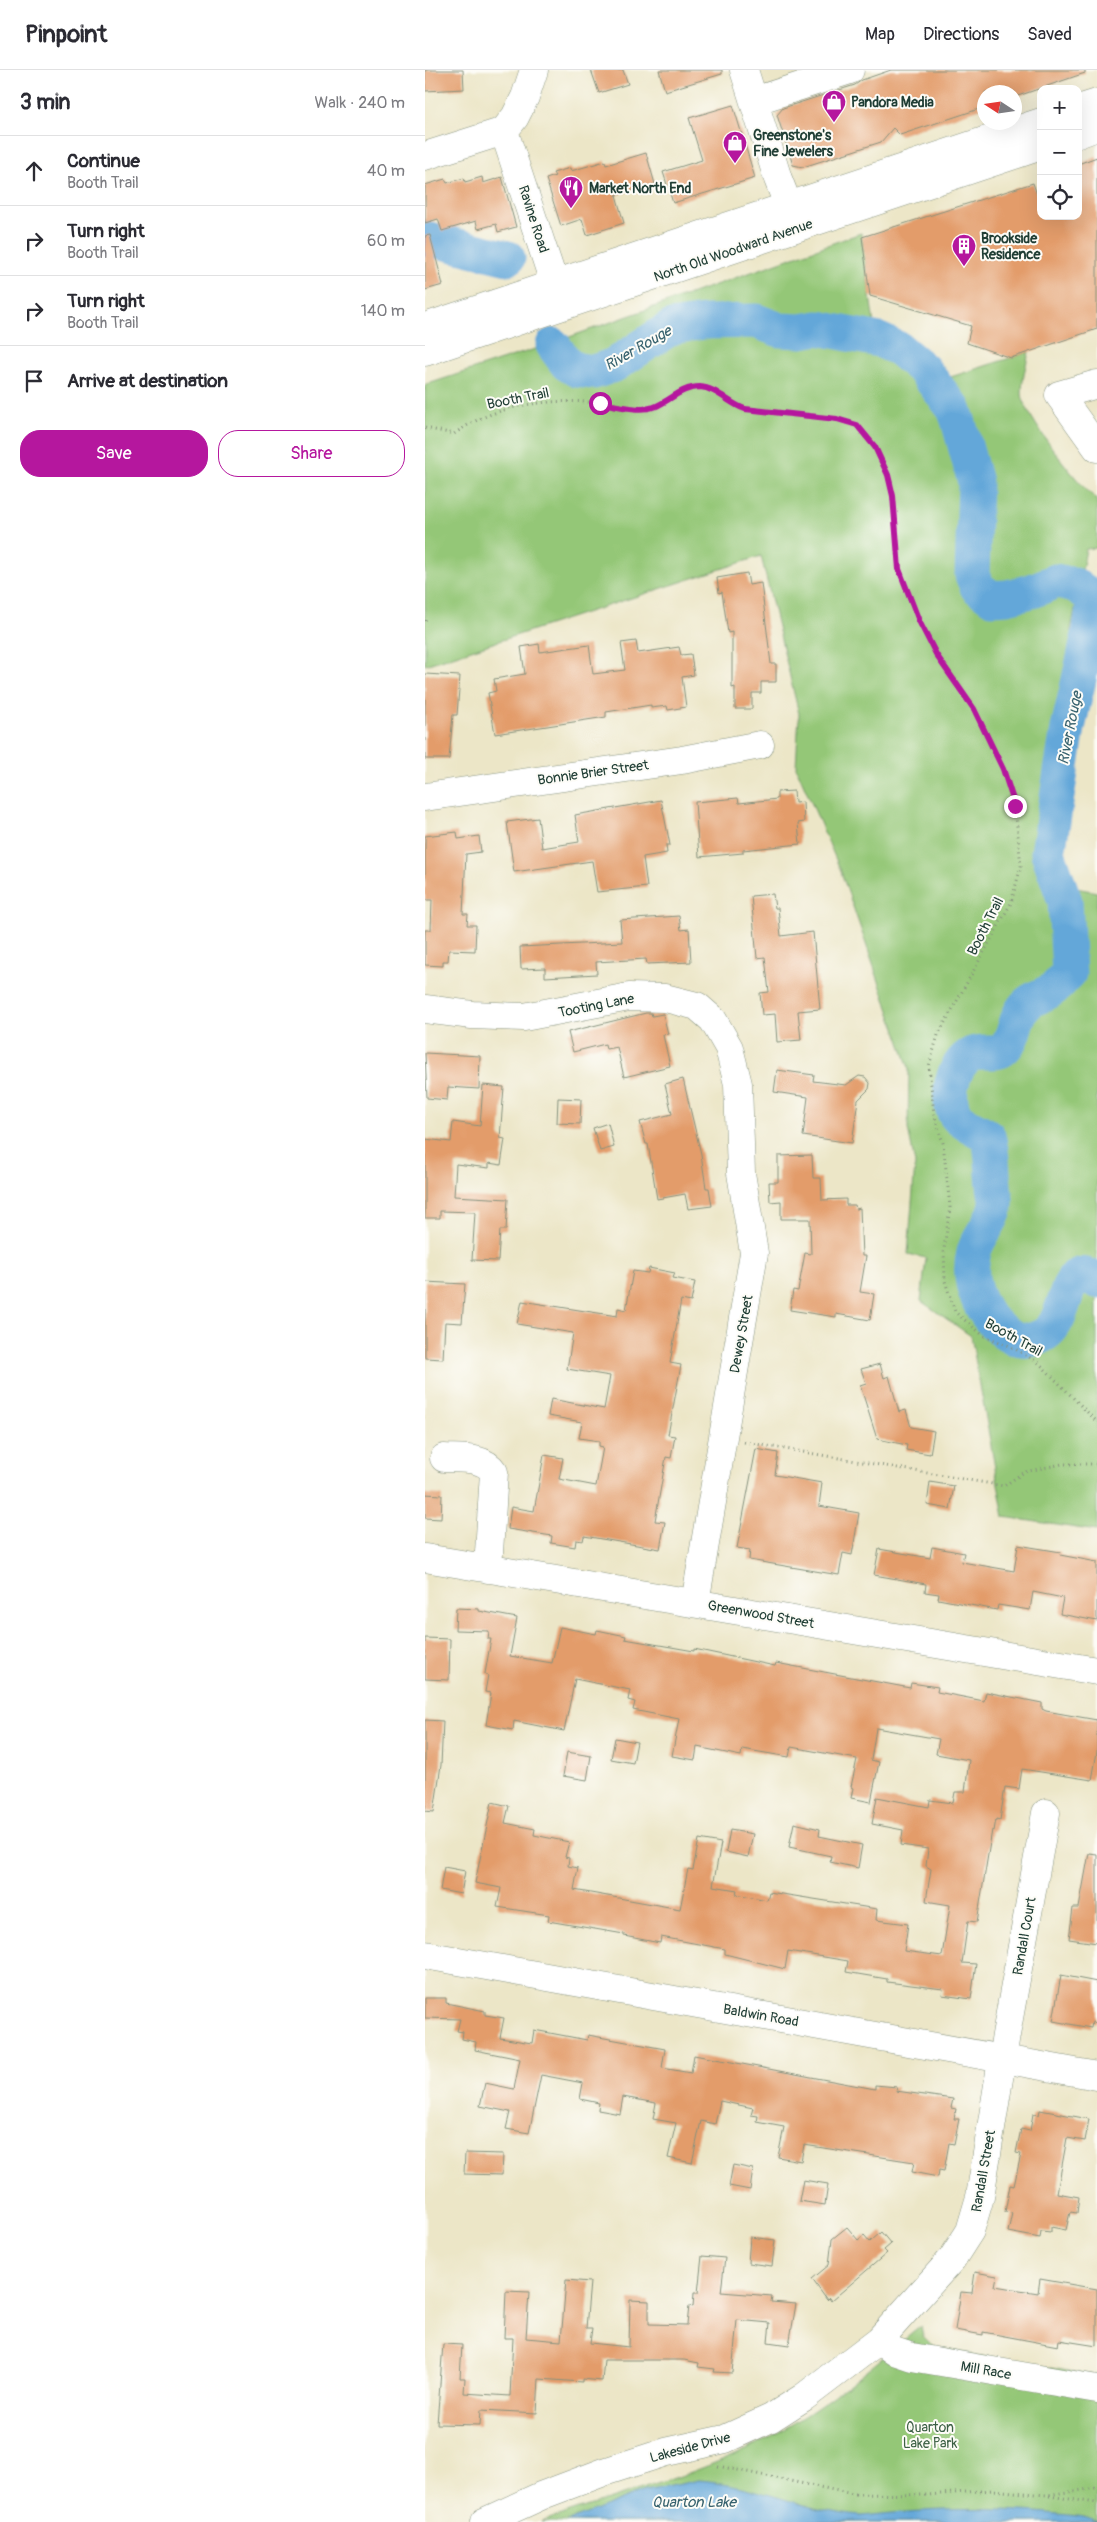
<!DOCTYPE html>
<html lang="en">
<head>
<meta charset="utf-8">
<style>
  body { margin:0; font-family:Pangolin,sans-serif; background:#f7f7f7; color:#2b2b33 }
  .controls { position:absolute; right:15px; top:15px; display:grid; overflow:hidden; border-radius:10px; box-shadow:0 5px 20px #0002 }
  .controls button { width:45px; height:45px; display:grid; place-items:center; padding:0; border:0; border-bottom:1px solid #e1e1e2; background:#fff; color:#2b2b33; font:25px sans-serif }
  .compass { position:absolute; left:552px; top:15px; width:45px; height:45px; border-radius:50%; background:#fff; box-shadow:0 5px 20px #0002; rotate:282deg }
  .stop { position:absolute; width:15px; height:15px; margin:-11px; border:4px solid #b5179e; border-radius:50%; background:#fff }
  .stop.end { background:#b5179e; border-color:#fff; box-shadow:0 1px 5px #0008 }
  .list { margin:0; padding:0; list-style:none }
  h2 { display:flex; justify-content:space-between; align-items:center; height:65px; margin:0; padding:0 20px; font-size:21px }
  h2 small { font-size:16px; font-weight:400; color:#7c7c81 }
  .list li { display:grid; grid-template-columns:32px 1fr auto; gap:15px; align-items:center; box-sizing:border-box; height:70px; padding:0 20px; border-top:1px solid #e1e1e2 }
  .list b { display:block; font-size:19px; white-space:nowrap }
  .list p { margin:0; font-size:16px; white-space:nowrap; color:#7c7c81 }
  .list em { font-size:16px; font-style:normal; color:#7c7c81 }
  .actions { display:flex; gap:10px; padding:15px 20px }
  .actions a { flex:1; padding:11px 0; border:1px solid #b5179e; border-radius:20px; text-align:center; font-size:18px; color:#b5179e }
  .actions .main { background:#b5179e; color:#fff }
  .icon { flex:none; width:28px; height:28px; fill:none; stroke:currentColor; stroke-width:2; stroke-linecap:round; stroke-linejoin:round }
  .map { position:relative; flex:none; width:672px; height:2452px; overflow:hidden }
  header { display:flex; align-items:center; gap:30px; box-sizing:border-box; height:70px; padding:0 25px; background:#fff; border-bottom:1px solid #e1e1e2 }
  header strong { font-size:24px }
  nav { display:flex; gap:28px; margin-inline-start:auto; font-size:18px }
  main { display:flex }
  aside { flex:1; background:#fff }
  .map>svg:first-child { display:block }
  .green { fill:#94c777; stroke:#5a8256 }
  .water { fill:#64a7d9; stroke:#427286 }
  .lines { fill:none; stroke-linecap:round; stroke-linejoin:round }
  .river { stroke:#64a7d9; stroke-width:35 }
  .building { fill:#e39c6b }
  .minor-casing { stroke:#86927e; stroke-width:29 }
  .path { stroke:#86927e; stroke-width:3; stroke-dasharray:1 4; stroke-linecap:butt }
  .minor { stroke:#fff; stroke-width:28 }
  .route { stroke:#b5179e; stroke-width:6 }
  .labels { text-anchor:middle; stroke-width:4; stroke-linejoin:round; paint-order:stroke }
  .poi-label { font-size:14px; font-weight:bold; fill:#1f3d34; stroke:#fdfcf7; text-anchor:start }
  .street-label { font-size:14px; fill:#1f3d34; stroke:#fdfcf7 }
  .park-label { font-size:14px; fill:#3c6045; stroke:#fdfcf7 }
  .water-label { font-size:15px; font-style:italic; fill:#37626e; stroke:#fdfcf7 }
</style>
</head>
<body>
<header>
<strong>Pinpoint</strong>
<nav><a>Map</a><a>Directions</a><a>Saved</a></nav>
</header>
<main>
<aside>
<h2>3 min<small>Walk · 240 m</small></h2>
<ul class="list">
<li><svg class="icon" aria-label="ahead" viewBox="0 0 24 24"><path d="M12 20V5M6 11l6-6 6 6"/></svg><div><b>Continue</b><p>Booth Trail</p></div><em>40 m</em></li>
<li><svg class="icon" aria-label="right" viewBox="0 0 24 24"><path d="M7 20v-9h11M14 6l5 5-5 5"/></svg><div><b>Turn right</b><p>Booth Trail</p></div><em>60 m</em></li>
<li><svg class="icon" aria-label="right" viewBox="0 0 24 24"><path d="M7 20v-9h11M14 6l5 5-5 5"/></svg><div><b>Turn right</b><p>Booth Trail</p></div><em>140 m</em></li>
<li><svg class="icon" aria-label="arrive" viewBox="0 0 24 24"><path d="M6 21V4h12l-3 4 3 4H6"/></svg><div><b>Arrive at destination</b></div></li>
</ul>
<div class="actions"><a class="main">Save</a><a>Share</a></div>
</aside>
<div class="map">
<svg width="672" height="2452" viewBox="0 0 672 2452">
  <rect width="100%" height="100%" fill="#fdfcf7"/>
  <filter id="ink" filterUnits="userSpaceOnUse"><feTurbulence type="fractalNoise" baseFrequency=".02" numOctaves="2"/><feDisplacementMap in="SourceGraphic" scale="10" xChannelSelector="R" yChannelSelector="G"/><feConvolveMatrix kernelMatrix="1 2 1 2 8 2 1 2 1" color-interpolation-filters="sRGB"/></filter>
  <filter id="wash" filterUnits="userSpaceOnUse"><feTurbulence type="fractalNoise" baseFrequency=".0096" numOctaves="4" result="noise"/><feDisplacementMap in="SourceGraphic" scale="20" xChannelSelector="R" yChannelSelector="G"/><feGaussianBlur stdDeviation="1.12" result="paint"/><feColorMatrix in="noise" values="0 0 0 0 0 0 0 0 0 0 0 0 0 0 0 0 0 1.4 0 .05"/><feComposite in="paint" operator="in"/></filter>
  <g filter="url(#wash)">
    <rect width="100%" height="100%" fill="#ece6c7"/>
    <path class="green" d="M436,163L450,261L468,266L513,311L604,282C601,295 597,310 597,324C598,344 655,418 672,429V478L661,479L646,560L669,588L623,710L640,816L672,822V1461L579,1447L546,1266L496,1231L501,1188L483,1184L490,1094L483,1059L484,998L415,799L371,697L374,644L336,486L0,595V315L122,275Z
      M496,2256L498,2266L510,2278L672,2306V2452H117C189,2425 268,2408 337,2371C396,2341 445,2298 496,2256Z"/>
    <path class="water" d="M274,2410C331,2414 380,2442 437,2446C499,2439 562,2437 624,2443C639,2445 660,2445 672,2452H141L216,2422Z"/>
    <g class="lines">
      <path class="river" d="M0,168L83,188
        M128,275L142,294L152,300L169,302L189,295L247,257L279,252L331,251L355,260L376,261L393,258L454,270L474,279L498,299L529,339L533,350L550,412L547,505L552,517L567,528L582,527L607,521L631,511L650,515L666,526L668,537L664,565L643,658L623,783L640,831L644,903C638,908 633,917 625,921C614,928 605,928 597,940C588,953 591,969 577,980C571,984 556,980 547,984C527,993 518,1032 533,1048C539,1054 555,1061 563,1066C568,1082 567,1099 569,1115C569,1121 572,1127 571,1134C569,1152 553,1165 549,1182C540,1215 559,1254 590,1268C597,1271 605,1271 612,1268C642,1259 637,1211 654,1205C660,1203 668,1208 672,1211"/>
    </g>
    <g id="blocks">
      <path class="building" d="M0,0H38L39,19L0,21Z
        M166,0H198L203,14L174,23Z
        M234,0H297V4L240,21Z
        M466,0H660V3L590,27V22H560V37L475,65L468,58L456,72L378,97L368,95L352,45L358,38L430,15L437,10Z
        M308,35L330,108L248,133L238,102L277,90L264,48Z
        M221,83L230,114L191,125L199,153L162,165L157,149L136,156L121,109L130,106L128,103L145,98L146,101L180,91L181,95Z
        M672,87V259L586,288L542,273L546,256L445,226L437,167L608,113L616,136V146H653V94Z
        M57,107L58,113L77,107L91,157L73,162L71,154L53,159L51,151L17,161L13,149L0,153V115L20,109L22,113L39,108L40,112Z
        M5,165L18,215L0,220V166Z
        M322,503L324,515L336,513L346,594H351V612H336V623H327V639H310V617L307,618V562L303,563L297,522L294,523L292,508Z
        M211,571L213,583L254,577L256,585L266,584L269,605L257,607L261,637L243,640L242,636L226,638V635L181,642V647L70,664L63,623L71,621L69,609L100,604L96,577L114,574L115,582L164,575L168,604L200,600L196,573Z
        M0,604L35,606L32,645H28L24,689H0Z
        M369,721L370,733L378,732L379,752L373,753L375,774L318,780V783L274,787L270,732L313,728L314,733L352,729V722Z
        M236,730L245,775H241L242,783L218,787L222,817L172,822L167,791L89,802L82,752L113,748L117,778L154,772L150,745Z
        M32,762L33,769L54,766L56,782L41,784L38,844H43L42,855H51L50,881L24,880L23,891H18V896L0,895V860H6L7,830H0V766Z
        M348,824L350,838H353L356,866L388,862L395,939L373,941L376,970L352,972L350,944L337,945L335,923L344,922L340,887L332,888L326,826Z
        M254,846L256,860L264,859L266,892L222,894L221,889L171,892L172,904L120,907V898L96,899L95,877L197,872L195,850Z
        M221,943H226L227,946L238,944L243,964L238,965L245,996L199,1007L192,977L181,979L180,974L148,982L143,962Z
        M0,983L55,986L54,1019L23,1017L22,1030L2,1028Z
        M352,1000L389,1005L388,1011L421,1015L434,1006L440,1007L445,1013L444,1019L433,1030L427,1073L378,1066L383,1027L349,1022Z
        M258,1009L276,1084L281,1118H284L287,1136L263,1139L260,1124L232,1129L223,1074H221L215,1052L247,1044L240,1014Z
        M58,1015L79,1017L75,1068L80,1069L76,1095L64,1093V1098L31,1094L29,1126L83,1129L81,1160H75L73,1191L47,1190L50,1142L15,1141V1148H0V1069L26,1072L28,1052L55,1056Z
        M133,1028L156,1029L155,1054L132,1053Z
        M183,1053L189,1077L175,1081L168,1058Z
        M387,1085L388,1108H396L397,1130L421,1129V1135H430L431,1139L435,1138L437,1186H441L435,1222L449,1224L445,1250L411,1244V1247L365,1240L368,1220L373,1221L380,1183L386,1184L385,1149H356V1131L345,1132L344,1112H353V1086Z
        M224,1198L250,1203L248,1208L270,1212L266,1232L256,1230L245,1293L256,1295L243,1365L250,1366L246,1388L241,1387L230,1451L240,1452L235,1479L159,1466L158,1471L151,1470L150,1477L126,1473L127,1466L83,1459L86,1437L109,1441L119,1385L138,1388L134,1409L171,1416L178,1377L174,1376V1371L154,1368L157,1352L123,1346L126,1329L179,1339L185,1306L142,1299L148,1263L92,1254L97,1231L192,1246L193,1238L201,1240L208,1201L223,1203Z
        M0,1212L40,1214L37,1253L20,1252L18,1289L0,1288Z
        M455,1294L459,1308L464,1306L474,1342L481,1340L486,1357L509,1361L505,1384L481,1380L482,1375L452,1369L435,1315L441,1313L436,1299Z
        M331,1379L353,1383L350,1405L397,1413L394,1436L434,1443L427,1485L418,1483L414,1505L324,1490L325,1480L312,1478Z
        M505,1412L529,1416L525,1439L502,1435Z
        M0,1424L17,1425L16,1449L0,1448Z
        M593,1475L636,1482L635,1485L672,1492V1551L635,1544L638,1528L608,1522L605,1540L573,1535L572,1540L513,1529L514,1524L500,1522L501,1514L449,1505L454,1479L505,1488L507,1477L539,1483L537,1492L589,1501Z
        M31,1538L54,1539V1541L92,1548L85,1586L127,1593L135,1557L171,1564L172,1560L201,1566L200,1569L269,1581V1579L350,1596L351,1593L485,1618L486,1613L513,1617L512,1622L559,1631L561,1622L617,1633V1639L621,1641L672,1650V1682L667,1710L597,1699L594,1719L580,1717L575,1750L571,1749L569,1761L567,1760L552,1852L543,1851L537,1893L551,1894L546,1929L517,1925L518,1919L462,1912V1909L421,1902L423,1891L363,1881L360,1899L300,1884V1879L236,1867L235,1873L199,1866V1864L123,1851L124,1845L72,1837L76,1818L50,1813L67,1732L84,1736L80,1753L110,1759L109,1765L144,1772L140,1787L144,1788L143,1796L153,1798L149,1820L255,1839L263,1799L268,1800L274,1769L296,1773L288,1816L312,1820L311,1824L342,1830L344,1822L452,1839L451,1850L483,1854L479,1881L517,1886L525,1835L501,1831L506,1799L501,1796L503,1779L476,1775L478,1760L447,1754L452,1727L504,1737L505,1730L528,1733L530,1722H540L544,1690L511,1684L514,1669L451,1658L446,1690L454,1692L446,1732L426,1728L428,1718L426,1717L432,1689L366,1677L364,1687L317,1679L316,1686L272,1677L270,1690L247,1686L254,1649L208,1640L210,1632L203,1630L205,1620L150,1609L139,1661L89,1651L88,1660L61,1655L66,1623L60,1622L63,1605L60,1604L66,1569H63L64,1561L30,1560Z
        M0,1568L25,1569L24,1610L0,1609Z
        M0,1650L18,1651L16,1695L9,1742L0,1741Z
        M190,1668L212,1672L208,1693L186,1689Z
        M142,1682L166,1686L162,1710L138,1706Z
        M369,1753L395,1759L394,1766L437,1775L433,1798L405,1792L406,1786L364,1777Z
        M305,1760L328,1764L323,1787L301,1782Z
        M664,1783L672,1784V1873L644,1869L648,1838H654Z
        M19,1797L40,1801L36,1824L15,1820Z
        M636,1905L672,1912V1953L667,1952L666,1958L628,1951Z
        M0,1928H21V1933L60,1941V1945L79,1948L75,1968L107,1973L109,1960L162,1970L163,1965L240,1979L237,1998L266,2003L269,1985L450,2019V2015L472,2017L471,2021L528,2029L526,2038L531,2039L529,2049H534L529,2074L524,2073L519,2101L514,2100L513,2107L487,2102L489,2092L379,2075L376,2091L353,2087L359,2057L332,2052L333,2046L326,2045L328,2038L295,2031L290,2054L276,2051L267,2093L243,2088L251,2053L228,2049L231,2033L198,2027L195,2044L173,2040L174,2033L155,2029L158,2013L116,2005L104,2063L81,2059L85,2042L55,2036L60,2013L89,2019L95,1989L50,1980L51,1972L37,1969L38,1962L32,1961L35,1949L0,1948Z
        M615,2040L664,2049L660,2071L642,2068L632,2123L654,2127L652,2143L645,2142L641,2160L626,2157V2162L616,2161L615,2168L583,2162L587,2143L580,2142L585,2115L589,2116L596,2084L591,2083L596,2059L605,2061L608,2044L614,2045Z
        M40,2083L78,2084L77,2105L39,2104Z
        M308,2095L328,2099L325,2120L304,2116Z
        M378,2110L403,2114L400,2135L374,2131Z
        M422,2157L433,2170L439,2165L445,2172L456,2162L466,2174L459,2180L462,2183L406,2231L404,2228L402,2230L387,2209L404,2195L407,2169Z
        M325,2167L350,2170L347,2196L323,2193Z
        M277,2186L300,2188L296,2222L347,2226L346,2232L371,2234L364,2275L343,2272L345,2253L312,2250L307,2303L289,2302L290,2299L273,2297L274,2293L259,2290H179L177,2311L157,2309V2312L114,2309L112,2343L56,2340L55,2355L12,2354L18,2274L37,2275L35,2308H40L39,2323L85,2326L88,2268H79L81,2221L104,2222L101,2268L136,2271L141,2210L165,2212L161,2258H167L165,2273L204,2277L205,2230L224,2231V2254L262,2255L264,2236L268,2237L269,2223H273Z
        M550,2202L572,2206L570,2216L613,2223L615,2209L672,2219V2276L634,2270L633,2276L558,2262V2265L530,2260L536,2222L547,2223Z"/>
    </g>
  </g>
  <g filter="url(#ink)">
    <use href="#blocks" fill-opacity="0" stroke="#86927e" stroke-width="1"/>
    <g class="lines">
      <defs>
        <path id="minor" d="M319,0L353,109L370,153
          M329,31L425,0
          M653,39L672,33
          M79,61L135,231
          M653,64L672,57
          M0,86L79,61L90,47L100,27L109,0
          M0,257L616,52
          M0,282L616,76
          M672,314L634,325L672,378
          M0,727L257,690L335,675
          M0,939L47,945L99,947L204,927L240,928L272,936L288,950L304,978L313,1014L316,1103L329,1183L270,1533
          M19,1388C36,1389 59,1386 69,1402L63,1499
          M0,1488L672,1601
          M0,1885L672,2006
          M454,2270L469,2281L487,2287L672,2319
          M59,2452L118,2425L179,2402L241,2382L300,2369L346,2348L379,2327L454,2270L527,2189L545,2161L555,2127L581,1965L621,1743"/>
      </defs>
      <use href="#minor" class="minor-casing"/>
      <path class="path" d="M0,358L29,364C70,334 124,328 174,333C191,334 210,341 227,337C245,333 256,315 276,317C292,319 305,334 320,339L412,349L431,355L450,377L463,405L468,426L474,499L494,551L512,586L549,639L578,699L590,736L596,796L586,833L513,965L504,996L509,1044L518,1073L525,1137L519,1179L520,1211L530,1242L559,1266L585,1276L614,1293L672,1352
        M0,551V550
        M319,1372L579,1416L599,1402L637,1394H672
        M293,2396L428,2424L503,2425L567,2420L621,2425L672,2418
        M624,2426L672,2433"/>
      <use href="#minor" class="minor"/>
    </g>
  </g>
  <g class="lines" filter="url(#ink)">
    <path class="route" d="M175,333C191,335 213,342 229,337C245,331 256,317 275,317C291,318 305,334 320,339L412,349L432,355L450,377L463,405L468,426L474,499L494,551L512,586L549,639L578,699L590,736"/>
  </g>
  <defs>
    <symbol id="shop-pin" viewBox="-11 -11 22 30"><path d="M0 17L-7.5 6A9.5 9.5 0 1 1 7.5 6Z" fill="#b5179e" stroke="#fdfcf7"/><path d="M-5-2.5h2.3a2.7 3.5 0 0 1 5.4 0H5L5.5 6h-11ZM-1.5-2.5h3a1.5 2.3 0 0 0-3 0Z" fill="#fff"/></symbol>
    <symbol id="restaurant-pin" viewBox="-11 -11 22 30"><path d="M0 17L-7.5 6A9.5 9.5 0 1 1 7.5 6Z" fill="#b5179e" stroke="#fdfcf7"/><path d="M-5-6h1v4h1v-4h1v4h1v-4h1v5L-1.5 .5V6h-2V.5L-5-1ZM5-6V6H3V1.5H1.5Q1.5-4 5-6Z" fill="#fff"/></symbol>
    <symbol id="building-pin" viewBox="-11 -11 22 30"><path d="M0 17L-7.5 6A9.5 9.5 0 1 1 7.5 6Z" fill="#b5179e" stroke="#fdfcf7"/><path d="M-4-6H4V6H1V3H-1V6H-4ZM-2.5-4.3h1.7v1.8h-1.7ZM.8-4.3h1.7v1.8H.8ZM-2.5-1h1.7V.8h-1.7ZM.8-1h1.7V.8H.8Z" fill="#fff"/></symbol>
  </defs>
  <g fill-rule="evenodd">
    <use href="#shop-pin" x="395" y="18" width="28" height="38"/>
    <use href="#shop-pin" x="296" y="59" width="28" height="38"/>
    <use href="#restaurant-pin" x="132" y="104" width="28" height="38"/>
    <use href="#building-pin" x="525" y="162" width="28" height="38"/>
  </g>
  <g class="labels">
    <g class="poi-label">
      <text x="426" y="37">Pandora Media</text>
      <text x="328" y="70">Greenstone's<tspan x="328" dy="16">Fine Jewelers</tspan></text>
      <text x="164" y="123">Market North End</text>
      <text x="556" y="173">Brookside<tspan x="556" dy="16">Residence</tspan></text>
    </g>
    <g class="street-label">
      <text transform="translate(109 149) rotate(72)" y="5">Ravine Road</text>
      <text transform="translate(308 180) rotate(-19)" y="5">North Old Woodward Avenue</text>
      <text transform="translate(93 328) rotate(-11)" y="5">Booth Trail</text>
      <text transform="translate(168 702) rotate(-8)" y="5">Bonnie Brier Street</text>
      <text transform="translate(560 856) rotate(-63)" y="5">Booth Trail</text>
      <text transform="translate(171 935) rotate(-11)" y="5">Tooting Lane</text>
      <text transform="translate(316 1264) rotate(-80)" y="5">Dewey Street</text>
      <text transform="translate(589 1267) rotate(29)" y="5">Booth Trail</text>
      <text transform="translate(336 1544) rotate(10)" y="5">Greenwood Street</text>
      <text transform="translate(599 1866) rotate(-80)" y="5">Randall Court</text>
      <text transform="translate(336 1945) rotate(10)" y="5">Baldwin Road</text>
      <text transform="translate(558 2101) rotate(-80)" y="5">Randall Street</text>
      <text transform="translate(561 2300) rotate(10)" y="5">Mill Race</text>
      <text transform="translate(265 2377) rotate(-15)" y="5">Lakeside Drive</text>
    </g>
    <g class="park-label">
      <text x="505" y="2362">Quarton<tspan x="505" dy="16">Lake Park</tspan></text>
    </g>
    <g class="water-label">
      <text transform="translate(213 278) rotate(-30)" y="5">River Rouge</text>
      <text transform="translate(645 658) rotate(-79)" y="5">River Rouge</text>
      <text x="269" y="2437">Quarton Lake</text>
    </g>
  </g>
</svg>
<div class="controls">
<button>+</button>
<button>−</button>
<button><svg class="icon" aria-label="locate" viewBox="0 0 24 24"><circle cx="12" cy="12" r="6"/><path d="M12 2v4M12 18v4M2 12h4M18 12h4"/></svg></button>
</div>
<svg class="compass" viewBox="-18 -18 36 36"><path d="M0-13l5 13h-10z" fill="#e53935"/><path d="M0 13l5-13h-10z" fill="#7c7c81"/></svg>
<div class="stop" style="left:175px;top:333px"></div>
<div class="stop end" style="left:590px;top:736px"></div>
</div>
</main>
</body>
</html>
